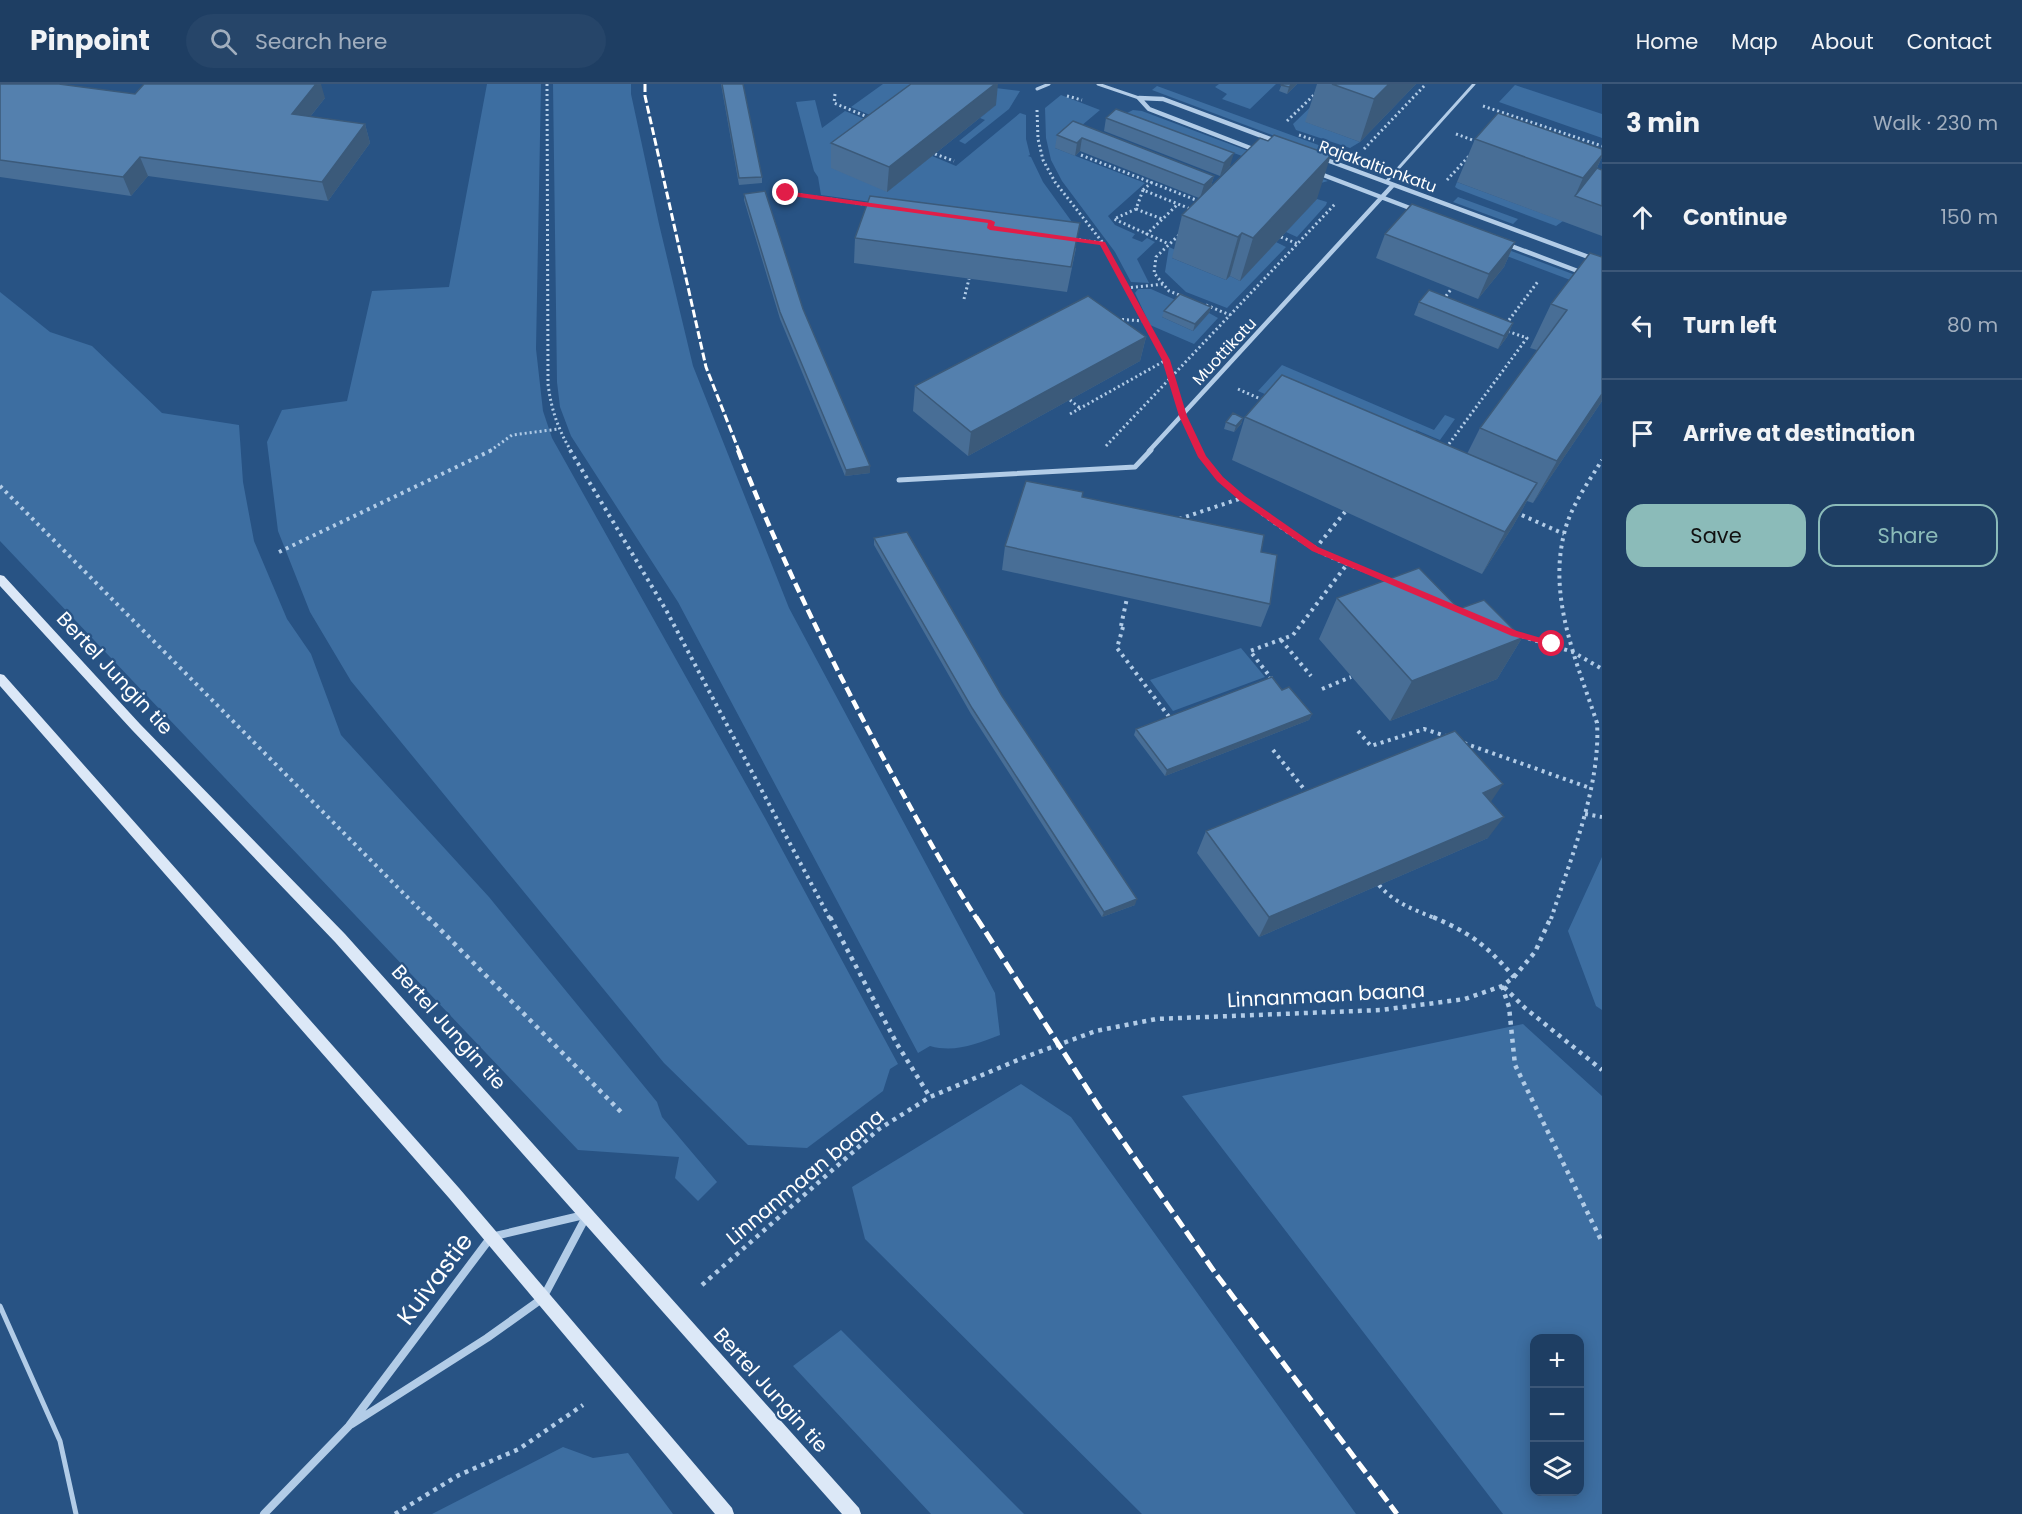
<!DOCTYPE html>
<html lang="en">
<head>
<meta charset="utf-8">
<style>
  body { margin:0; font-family:Poppins,sans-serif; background:#264569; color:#f1f3f6 }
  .controls { position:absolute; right:18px; bottom:18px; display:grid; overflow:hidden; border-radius:12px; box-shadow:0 3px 15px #0003 }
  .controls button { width:54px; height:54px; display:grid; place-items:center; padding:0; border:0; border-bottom:2px solid #3c5778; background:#1e3e63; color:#f1f3f6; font:30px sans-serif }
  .stop { position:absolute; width:18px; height:18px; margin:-14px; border:4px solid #e11d48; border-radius:50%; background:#fff }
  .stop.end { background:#e11d48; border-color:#fff; box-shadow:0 2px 6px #0008 }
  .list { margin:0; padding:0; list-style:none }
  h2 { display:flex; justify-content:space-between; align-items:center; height:78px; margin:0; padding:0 24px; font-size:26px }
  h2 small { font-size:20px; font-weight:400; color:#a1aebe }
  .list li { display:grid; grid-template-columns:39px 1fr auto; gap:18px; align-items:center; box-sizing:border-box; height:108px; padding:0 24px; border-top:2px solid #3c5778 }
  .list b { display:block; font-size:22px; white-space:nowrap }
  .list em { font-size:20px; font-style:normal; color:#a1aebe }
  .actions { display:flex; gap:12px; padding:18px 24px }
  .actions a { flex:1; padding:14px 0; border:2px solid #8bbbb9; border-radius:18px; text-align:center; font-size:21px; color:#8bbbb9 }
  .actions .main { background:#8bbbb9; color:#111 }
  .icon { flex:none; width:33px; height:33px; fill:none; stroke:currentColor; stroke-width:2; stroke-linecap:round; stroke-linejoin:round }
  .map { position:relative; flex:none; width:1602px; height:1430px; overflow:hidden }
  header { display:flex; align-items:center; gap:36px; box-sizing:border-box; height:84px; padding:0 30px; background:#1e3e63; border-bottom:2px solid #3c5778 }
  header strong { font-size:28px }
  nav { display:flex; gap:33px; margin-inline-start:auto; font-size:21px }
  .search { width:420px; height:54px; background:#264569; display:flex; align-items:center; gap:15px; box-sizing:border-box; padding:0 21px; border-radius:33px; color:#a1aebe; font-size:22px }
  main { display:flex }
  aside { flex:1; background:#1e3e63 }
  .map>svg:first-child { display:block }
  .green { fill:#3d6ea1; fill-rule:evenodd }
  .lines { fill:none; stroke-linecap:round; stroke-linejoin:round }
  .path-far2 { stroke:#b2cce7; stroke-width:3; stroke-dasharray:2 3; stroke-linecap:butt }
  .path-far1 { stroke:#b2cce7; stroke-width:4; stroke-dasharray:3 4.5; stroke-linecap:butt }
  .path { stroke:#b2cce7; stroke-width:4.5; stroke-dasharray:4 5; stroke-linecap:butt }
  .lane-far1 { stroke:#b2cce7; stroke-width:3 }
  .lane { stroke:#b2cce7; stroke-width:5 }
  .street-far2 { stroke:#b2cce7; stroke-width:4.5 }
  .street-far1 { stroke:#b2cce7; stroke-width:5 }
  .street { stroke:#b2cce7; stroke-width:8 }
  .secondary { fill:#dce8f7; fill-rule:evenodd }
  .rail-far2 { stroke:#fff; stroke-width:3; stroke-dasharray:8 3; stroke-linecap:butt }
  .rail-far1 { stroke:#fff; stroke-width:4.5; stroke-dasharray:10 4.5; stroke-linecap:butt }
  .rail { stroke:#fff; stroke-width:5; stroke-dasharray:13 5; stroke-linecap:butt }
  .wall { fill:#486e96 }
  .shaded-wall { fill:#3b5a7a }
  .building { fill:#5480ae; stroke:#3b5a7a; stroke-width:1.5 }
  .route { fill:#e11d48 }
  .labels { text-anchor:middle; stroke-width:4.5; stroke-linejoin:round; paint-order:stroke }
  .far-street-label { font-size:16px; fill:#fff; stroke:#285384 }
  .street-label { font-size:20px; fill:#fff; stroke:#285384 }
  .near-street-label { font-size:24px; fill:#fff; stroke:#285384 }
</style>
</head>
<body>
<header>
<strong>Pinpoint</strong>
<div class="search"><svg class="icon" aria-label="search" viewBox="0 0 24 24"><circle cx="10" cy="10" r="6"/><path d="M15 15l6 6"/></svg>Search here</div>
<nav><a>Home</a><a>Map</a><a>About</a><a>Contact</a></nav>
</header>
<main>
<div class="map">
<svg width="1602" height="1430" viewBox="0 0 1602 1430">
  <rect width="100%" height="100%" fill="#285384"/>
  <path class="green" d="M487,0H541L536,265L543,327L552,354L765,734L898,980L890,985L883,1007L807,1064L748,1061L664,979L351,597L310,528L278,447L267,358L282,326L347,317L372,207L449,203Z
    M553,0H631V10L659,140L693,282L789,524L995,909L1000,951C976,960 955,969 930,962L918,969L678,518L571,352L560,323L557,298Z
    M883,0H914L877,34L851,23Z
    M963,0L1020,7L1009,25L965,60L959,57L985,36L980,34L996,21Z
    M1219,0H1276L1250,25L1222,15L1227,10L1215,3Z
    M1334,0L1306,38L1360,58L1350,64L1296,46L1293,40Z
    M1515,1L1602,30V54L1499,18Z
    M1157,2L1343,70L1348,77L1347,79L1152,6Z
    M1061,11L1100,26L1055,64L1145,99L1108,132L1115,141L1135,150L1132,154L1142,158L1147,154L1155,158L1137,175L1149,199L1131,198L1115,168L1062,97L1051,76L1046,54L1045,24Z
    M815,16L822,44L845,27L872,38L887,108L932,72L956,82L1020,29L1026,31V55L1030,71L1028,72L1031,73L1043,98L1072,138L1059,144L821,111L818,93L814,87L796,18Z
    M1133,26L1142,27L1328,97L1317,100L1127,29Z
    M1457,98L1563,137L1556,142L1458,105L1455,103Z
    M1458,113L1518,135L1513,140L1453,118Z
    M1317,115L1327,118L1326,121L1297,153L1286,148Z
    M1434,138L1602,201V208L1430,143Z
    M1276,158L1286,163L1227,224L1186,208L1165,188L1169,163L1178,167L1172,174L1226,196L1230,192L1240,197Z
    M1138,205H1151L1178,217L1162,233L1193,247L1209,229L1218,234L1194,260L1150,241L1135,209Z
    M0,208L50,248L92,262L162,329L239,341L243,398L254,457L287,535L311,570L341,651L489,813L657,1018L662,1033L717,1098L698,1117L675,1094L679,1073L578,1066L0,457Z
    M1282,281L1434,346L1445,331L1455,335L1440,356L1416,346L1398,369L1258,307Z
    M1241,564L1265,593L1173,627L1150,596Z
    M1602,773V926L1596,922L1568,847Z
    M1523,940L1602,1012V1430H1503L1182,1012ZM1534,1254H1580V1408H1534Z
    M1021,1000L1071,1033L1356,1430H1142L865,1155L852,1103Z
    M841,1246L1024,1430H931L793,1282Z
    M563,1363L593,1374L628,1369L673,1430H432Z"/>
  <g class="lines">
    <path class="path-far2" d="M547,0L548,300C551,325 558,345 571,367
      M835,10L834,19L870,34
      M1067,12L1082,16
      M1483,22L1602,62
      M1037,26L1038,55L1043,76L1055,98L1103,159L1166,276L1174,305
      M1287,37L1316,9
      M1456,50L1478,58
      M1299,51L1314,56
      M1364,65L1426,0
      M935,70L954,77
      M1081,71L1201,118
      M1447,96L1470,71
      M1152,98L1143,106L1193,126
      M1143,106L1136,125L1114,135L1169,160
      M786,109L871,121
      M1136,125L1162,135
      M1146,151L1178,120
      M1179,151L1156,173L1154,189L1169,207L1182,212
      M1281,153L1298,160
      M1074,155L1102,159
      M1126,204L1164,200
      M964,215L969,195
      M1443,216L1452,204
      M1206,221L1230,231
      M1117,235L1143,237
      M1506,240L1539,196
      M1238,305L1265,317
      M1070,316L1080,324
      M1070,330L1166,276
      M1193,351L1200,367
      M1106,362L1336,119
      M1446,364L1527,254L1507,247
      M490,367L512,351L559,345"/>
    <path class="path-far1" d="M570,366L666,526L830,835
      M1199,366C1212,397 1285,448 1315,465C1338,478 1367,487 1392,497
      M0,402L429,835
      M1515,428L1564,450
      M1179,435L1242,414
      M1315,465L1345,428
      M279,468L492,366
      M1121,542L1127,514
      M1123,543L1117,564L1170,634L1173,633
      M1514,550L1573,568L1602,585
      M1281,556L1311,592
      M1269,595L1271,594L1250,567L1293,551L1348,479
      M1322,605L1351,593
      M1358,647L1371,662L1424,645L1446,652
      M1464,659L1590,704
      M1273,666L1308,710
      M1585,730L1602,733
      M1379,801C1394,819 1415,826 1437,835
      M1551,835C1570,776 1601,702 1597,639C1577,578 1548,515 1564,450C1570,423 1588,399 1602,376"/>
    <path class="path" d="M428,833L622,1029
      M830,833L897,960L930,1013
      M1433,833C1472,850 1486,861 1514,893
      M1502,902L1509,923L1515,981L1602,1158
      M1504,903L1525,924L1602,986
      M702,1201L879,1045L930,1013L1025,973L1096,947L1156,935L1381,926L1465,915L1502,902L1514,893L1535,868L1551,833
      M395,1430L459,1391L519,1365L583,1321"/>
    <path class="lane-far1" d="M1098,0L1139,14
      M1037,5L1049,0
      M1386,98L1474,0"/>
    <path class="lane" d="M0,1222L60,1357L76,1430"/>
    <path class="street-far2" d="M1258,67L1149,25L1139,14L1163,15L1278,58
      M1324,75L1602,178
      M1318,89L1415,126
      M1506,160L1583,189
      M1149,367L1393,101"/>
    <path class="street-far1" d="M899,396L1135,383L1151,366"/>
    <path class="street" d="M352,1340L487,1254L543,1214L587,1131
      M264,1430L349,1342L491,1153L584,1131"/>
    <path class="secondary" d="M0,491L4,492L140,640L345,850L859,1424L861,1430H842L335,858L132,646L0,502Z
      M0,590L4,591L459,1104L732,1424L734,1430H715L449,1114L0,602Z"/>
    <path class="rail-far2" d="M645,0V12L706,283L739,367"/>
    <path class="rail-far1" d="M738,366C778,469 827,568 879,666C910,723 941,780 977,835"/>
    <path class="rail" d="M976,833L1101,1026L1216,1190L1397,1430"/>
  </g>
  <path class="wall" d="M0,0L135,10L325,14L310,33L365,40L370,59L328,117L148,92L131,112L0,93Z
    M721,0H743L762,93V99L739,101Z
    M1282,0H1297L1287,10L1279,7Z
    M1317,0H1416L1360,58L1305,38Z
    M996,21L887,108L831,84V59Z
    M1116,25L1230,82L1220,92L1104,47L1106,34Z
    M1073,37L1214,92L1211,102L1317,115L1240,197L1230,192L1226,196L1172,174L1182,131L1199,114L1080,67L1075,72L1055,64L1057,51Z
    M1475,55L1602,65V73L1597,84L1602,86V152L1457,98Z
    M744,110L803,225L870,389L845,392L780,235L744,116Z
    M1385,150L1515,158L1504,183L1478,215L1376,174Z
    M855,154L1076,164L1067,208L854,179Z
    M1590,169L1602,317L1533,419L1527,417L1513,442L1482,490L1232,376L1245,333L1467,370L1480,344L1537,266L1530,264L1551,220Z
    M1419,218L1513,239L1507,253L1498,265L1414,231Z
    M1211,223L1209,229L1193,247L1162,233L1164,227Z
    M1146,253L1140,277L968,372L913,327L915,302Z
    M1243,334L1241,340L1234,348L1224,345L1226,338Z
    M1082,413L1261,468L1270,520L1261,543L1002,486L1005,462Z
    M874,454L1002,612L1135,821L1102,833L971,630L874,461Z
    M1337,514L1459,525L1522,554L1497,595L1390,637L1319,555Z
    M1282,606L1312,630L1309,636L1165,692L1134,651L1136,645Z
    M1491,718L1488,754L1259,853L1197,769L1206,747Z"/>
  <path class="shaded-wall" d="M316,0H321L325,14L297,49L292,30Z
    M995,0H998L996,21L887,108L889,83Z
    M1292,0H1297L1287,10L1289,3Z
    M1389,0H1416L1360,58L1374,15Z
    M365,40L370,59L328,117L322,98Z
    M1082,54L1080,67L1075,72L1077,59Z
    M1234,69L1230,82L1220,92L1224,79Z
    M1331,71L1317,115L1240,197L1253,154Z
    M1602,71V73L1585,109L1575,112L1583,94Z
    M140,73L148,92L131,112L123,93Z
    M1214,92L1210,105L1200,114L1204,101Z
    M1242,149L1230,192L1226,196L1238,153Z
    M1515,158L1504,183L1478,215L1489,190Z
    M1211,223L1209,229L1193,247L1195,240Z
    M1513,239L1507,253L1498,265L1504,252Z
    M1146,253L1140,277L968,372L971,348Z
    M1602,310V317L1533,419L1557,377Z
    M1243,334L1241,340L1234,348L1236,342Z
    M870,382V389L845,392L846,386Z
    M1537,399L1513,442L1482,490L1505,448Z
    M1522,554L1497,595L1390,637L1412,597Z
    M1312,630L1309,636L1165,692L1167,686Z
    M1503,700L1488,722L1483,709Z
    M1504,733L1488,754L1259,853L1269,833Z
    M1137,815L1135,821L1102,833L1104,828Z"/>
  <path class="building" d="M0,0H59L135,10L144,0H316L292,30L365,40L322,98L140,73L123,93L0,76Z
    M722,0H743L762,93L739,94Z
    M911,0H995L889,83L831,59Z
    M1282,0H1292L1289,3L1281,1Z
    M1332,0H1389L1374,15Z
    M1116,25L1234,69L1224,79L1106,34Z
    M1498,29L1602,65V71L1583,94L1475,55Z
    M1073,37L1214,92L1204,101L1082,54L1077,59L1057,51Z
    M1274,51L1331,71L1253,154L1242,149L1238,153L1182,131L1260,54L1268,57Z
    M1597,84L1602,86V122L1575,112Z
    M765,107L803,225L870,382L846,386L780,228L744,110Z
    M870,112L1080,139L1071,183L855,154Z
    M1412,120L1515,158L1489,190L1385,150Z
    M1590,169L1602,173V310L1557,377L1480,344L1567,226L1551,220Z
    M1429,206L1513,239L1504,252L1419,218Z
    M1180,210L1211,223L1195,240L1164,227Z
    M1088,212L1146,253L971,348L915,302Z
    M1282,291L1537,399L1505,448L1245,333Z
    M1233,329L1243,334L1236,342L1226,338Z
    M1026,397L1083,408L1082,413L1264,451L1261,468L1277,471L1270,520L1005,462Z
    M907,448L1002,612L1137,815L1104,828L972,624L874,454Z
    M1419,484L1459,525L1484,516L1522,554L1412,597L1337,514Z
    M1272,593L1282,606L1289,603L1312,630L1167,686L1136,645Z
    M1455,647L1503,700L1483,709L1504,733L1269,833L1206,747Z"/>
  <path class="route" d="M786,107L991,136L995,138L994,142L1105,158L1170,276L1187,332L1206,372L1223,393L1245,412L1318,463L1517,547L1555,558V563L1512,552L1312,467L1239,416L1217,397L1198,373L1179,332L1162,276L1100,161L990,146L987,144L988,139L784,111Z"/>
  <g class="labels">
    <g class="far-street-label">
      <text transform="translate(1378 82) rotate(20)" y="6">Rajakaltionkatu</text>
      <text transform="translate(1224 267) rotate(-47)" y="6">Muottikatu</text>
    </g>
    <g class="street-label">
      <text transform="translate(115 589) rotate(47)" y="7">Bertel Jungin tie</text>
      <text transform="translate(1326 911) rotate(-3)" y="7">Linnanmaan baana</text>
      <text transform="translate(449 943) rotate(48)" y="7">Bertel Jungin tie</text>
      <text transform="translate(805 1093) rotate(-40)" y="7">Linnanmaan baana</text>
      <text transform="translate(771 1306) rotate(48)" y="7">Bertel Jungin tie</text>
    </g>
    <g class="near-street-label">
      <text transform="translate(435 1195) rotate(-53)" y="8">Kuivastie</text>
    </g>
  </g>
</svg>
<div class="controls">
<button>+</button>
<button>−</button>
<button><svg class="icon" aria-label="layers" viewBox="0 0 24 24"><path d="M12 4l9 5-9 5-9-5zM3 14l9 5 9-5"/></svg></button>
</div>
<div class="stop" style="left:1552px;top:560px"></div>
<div class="stop end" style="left:786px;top:109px"></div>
</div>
<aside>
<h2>3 min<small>Walk · 230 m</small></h2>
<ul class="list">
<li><svg class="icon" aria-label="ahead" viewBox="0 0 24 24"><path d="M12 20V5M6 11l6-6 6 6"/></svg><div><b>Continue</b></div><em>150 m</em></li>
<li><svg class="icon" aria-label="left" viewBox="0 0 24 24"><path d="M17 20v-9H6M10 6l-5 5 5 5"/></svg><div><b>Turn left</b></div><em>80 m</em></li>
<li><svg class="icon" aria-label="arrive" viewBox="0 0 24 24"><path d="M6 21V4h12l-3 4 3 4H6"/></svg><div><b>Arrive at destination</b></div></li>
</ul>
<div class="actions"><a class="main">Save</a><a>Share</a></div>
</aside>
</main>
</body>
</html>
